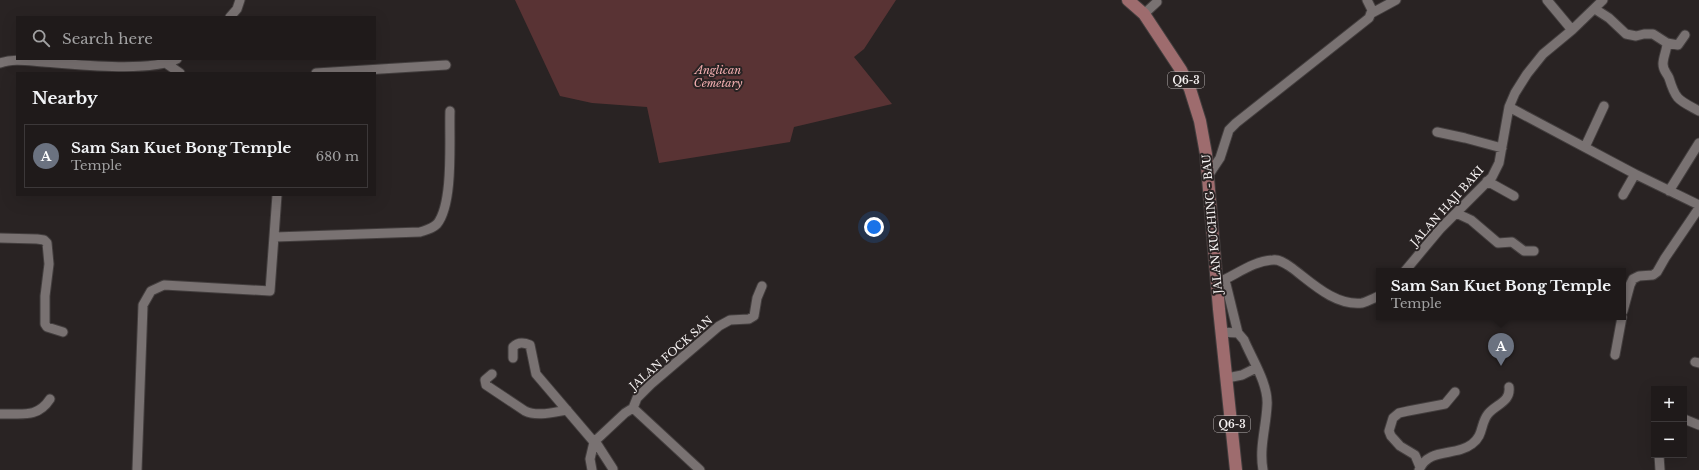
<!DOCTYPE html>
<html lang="en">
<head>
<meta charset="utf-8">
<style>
  body { margin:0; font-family:"Libre Baskerville",serif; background:#272323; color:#f1f3f6 }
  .controls { position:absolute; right:12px; bottom:12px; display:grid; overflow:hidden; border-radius:0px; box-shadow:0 4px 16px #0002 }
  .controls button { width:36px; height:36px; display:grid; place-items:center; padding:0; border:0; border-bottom:1px solid #3c3839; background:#1f1a1a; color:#f1f3f6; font:20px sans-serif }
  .you { position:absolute; left:874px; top:227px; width:14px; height:14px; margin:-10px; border:3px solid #fff; border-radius:50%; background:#1a73e8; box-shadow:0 0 0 6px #1a73e833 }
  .badge { display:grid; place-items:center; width:26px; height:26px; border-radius:50%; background:#f59b9e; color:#fff; font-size:13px; font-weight:700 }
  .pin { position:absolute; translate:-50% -33px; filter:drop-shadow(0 1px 2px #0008) }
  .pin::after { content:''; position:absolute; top:21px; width:14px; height:12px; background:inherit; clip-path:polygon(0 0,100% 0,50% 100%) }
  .popup { position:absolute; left:1376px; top:268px; width:250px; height:52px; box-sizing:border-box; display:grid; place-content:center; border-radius:0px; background:#1f1a1a; filter:drop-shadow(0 1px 3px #0005); font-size:13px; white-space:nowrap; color:#a1a1a2 }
  .popup b { font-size:15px; color:#f1f3f6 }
  .popup::after { content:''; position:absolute; left:50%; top:100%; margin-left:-8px; border:8px solid transparent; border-top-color:#1f1a1a }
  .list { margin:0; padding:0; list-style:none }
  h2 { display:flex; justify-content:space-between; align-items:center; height:52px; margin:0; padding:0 16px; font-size:17px }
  h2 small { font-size:13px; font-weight:400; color:#a1a1a2 }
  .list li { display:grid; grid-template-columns:26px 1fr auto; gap:12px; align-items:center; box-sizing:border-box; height:64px; margin:0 8px 8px; padding:0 8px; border:1px solid #3c3839; border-radius:0px }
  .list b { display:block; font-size:15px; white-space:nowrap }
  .list p { margin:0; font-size:13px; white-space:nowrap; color:#a1a1a2 }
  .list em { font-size:13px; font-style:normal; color:#a1a1a2 }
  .icon { flex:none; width:22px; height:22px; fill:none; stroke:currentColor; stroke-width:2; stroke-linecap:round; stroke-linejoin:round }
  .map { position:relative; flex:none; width:1699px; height:470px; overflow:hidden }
  .search { position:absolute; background:#1f1a1a; box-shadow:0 4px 16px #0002; left:16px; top:16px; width:360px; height:44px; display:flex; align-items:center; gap:10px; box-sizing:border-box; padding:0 14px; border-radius:0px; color:#a1a1a2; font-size:15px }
  .panel { position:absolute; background:#1f1a1a; box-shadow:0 4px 16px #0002; left:16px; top:72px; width:360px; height:124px; border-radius:0px }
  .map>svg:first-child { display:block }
  .green { fill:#593334 }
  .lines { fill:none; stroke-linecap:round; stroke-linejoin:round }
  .minor-casing { stroke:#433e3e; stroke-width:11 }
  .major-casing { stroke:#433e3e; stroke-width:14 }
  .minor { stroke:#797272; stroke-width:9 }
  .major { stroke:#9e6c6e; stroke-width:12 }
  .labels { text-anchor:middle; stroke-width:4; stroke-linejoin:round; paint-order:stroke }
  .shield { fill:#292323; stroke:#b8b3b3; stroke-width:1 }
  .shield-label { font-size:10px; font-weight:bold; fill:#f5f1f1 }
  .park-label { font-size:11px; font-style:italic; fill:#f5b0b2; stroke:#292323 }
  .street-label { font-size:11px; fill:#f5f1f1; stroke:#292323 }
</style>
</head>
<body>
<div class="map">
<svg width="1699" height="470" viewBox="0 0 1699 470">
  <rect width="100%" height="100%" fill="#292323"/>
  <path class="green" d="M515,0H896L864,49L854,57L892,104L794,127L790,142L659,163L647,107L592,103L560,96Z"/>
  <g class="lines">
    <defs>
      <path id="minor" d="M1547,0L1572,30
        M1595,9L1609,18L1626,34L1636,36L1644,34H1653L1667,43
        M1372,13L1396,0
        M1144,14L1157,2
        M230,17L237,9L240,0
        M1685,35L1678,45L1667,43C1667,50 1663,57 1663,64C1663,71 1667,73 1669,78C1676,101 1679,100 1699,111
        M0,63C13,58 29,61 43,62C76,64 148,73 177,59
        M167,64L180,73
        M316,73L446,65
        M1509,107L1635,174L1699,205
        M1437,132L1465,138L1502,148
        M1585,147L1604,106
        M1208,176L1220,158L1229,130L1236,123L1369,18L1372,10L1367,0
        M1487,181L1514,196
        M1669,191L1699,143
        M1623,195L1635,174
        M1456,213L1471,220L1498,243L1512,242L1524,251H1534
        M275,237L420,232C426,230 432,229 437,224C454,203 449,139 450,111
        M0,238L37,239L44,240L47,243L49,264L45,296V324L47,327L63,332
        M1405,271L1440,229L1492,177L1499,163L1509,107L1515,93L1527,74L1543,54L1572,30L1603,0
        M1225,280L1238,333
        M1217,283C1235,276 1252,261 1273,260C1280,259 1286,264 1292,268C1312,283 1335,306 1362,303C1367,302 1374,298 1379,296
        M1623,311L1630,285L1633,279L1639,276L1653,275L1657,272L1665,258L1699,208
        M1221,332L1238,333L1244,340C1252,359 1269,385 1267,406C1266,427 1259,448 1263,470
        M1615,355L1622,317
        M513,358V347C518,342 523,342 530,345L536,374L594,442
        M1695,362L1699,363
        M492,374L485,380L486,385L525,411C537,417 554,412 567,410
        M1227,378L1242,375L1256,368
        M633,408L700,470
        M0,414C21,413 37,419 50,399
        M1684,419L1699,425
        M595,441L613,469
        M1659,455L1660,470
        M1420,467L1415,455L1400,446L1391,436L1389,431L1393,418L1399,413L1408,411L1445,404L1455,392
        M137,470L143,305L151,291L164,285L270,291L277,195
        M592,470L590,459L594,442L625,413L633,408L637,398L651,384L719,326L730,320L749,319L754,316L757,298L762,286
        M1419,470C1429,447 1455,457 1472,444C1484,435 1480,424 1488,414C1496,404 1511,402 1509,387"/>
      <path id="major" d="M1128,0L1144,14L1181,70L1190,89L1200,121L1206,154L1219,309L1236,470"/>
    </defs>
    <use href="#minor" class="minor-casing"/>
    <use href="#major" class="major-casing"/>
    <use href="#minor" class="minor"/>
    <use href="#major" class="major"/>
  </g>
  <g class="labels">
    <g class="shield">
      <rect x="1168" y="72" width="36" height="16" rx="3"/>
      <rect x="1214" y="416" width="36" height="16" rx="3"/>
    </g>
    <g class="shield-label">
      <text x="1186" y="84">Q6-3</text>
      <text x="1232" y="428">Q6-3</text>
    </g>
    <g class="park-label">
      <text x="718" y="74">Anglican<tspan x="718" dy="13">Cemetary</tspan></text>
    </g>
    <g class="street-label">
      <text transform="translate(1447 206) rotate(-48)" y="4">JALAN HAJI BAKI</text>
      <text transform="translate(1212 224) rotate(-95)" y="4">JALAN KUCHING - BAU</text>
      <text transform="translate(671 353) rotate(-41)" y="4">JALAN FOCK SAN</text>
    </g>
  </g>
</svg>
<div class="controls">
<button>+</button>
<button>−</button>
</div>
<div class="you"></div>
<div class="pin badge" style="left:1501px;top:366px;background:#6b7280">A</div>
<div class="popup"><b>Sam San Kuet Bong Temple</b>Temple</div>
<div class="search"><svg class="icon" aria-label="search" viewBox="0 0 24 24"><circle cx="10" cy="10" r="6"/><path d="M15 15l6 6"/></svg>Search here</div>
<section class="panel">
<h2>Nearby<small></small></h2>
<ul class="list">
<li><span class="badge" style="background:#6b7280">A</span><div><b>Sam San Kuet Bong Temple</b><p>Temple</p></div><em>680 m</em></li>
</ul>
</section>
</div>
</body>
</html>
